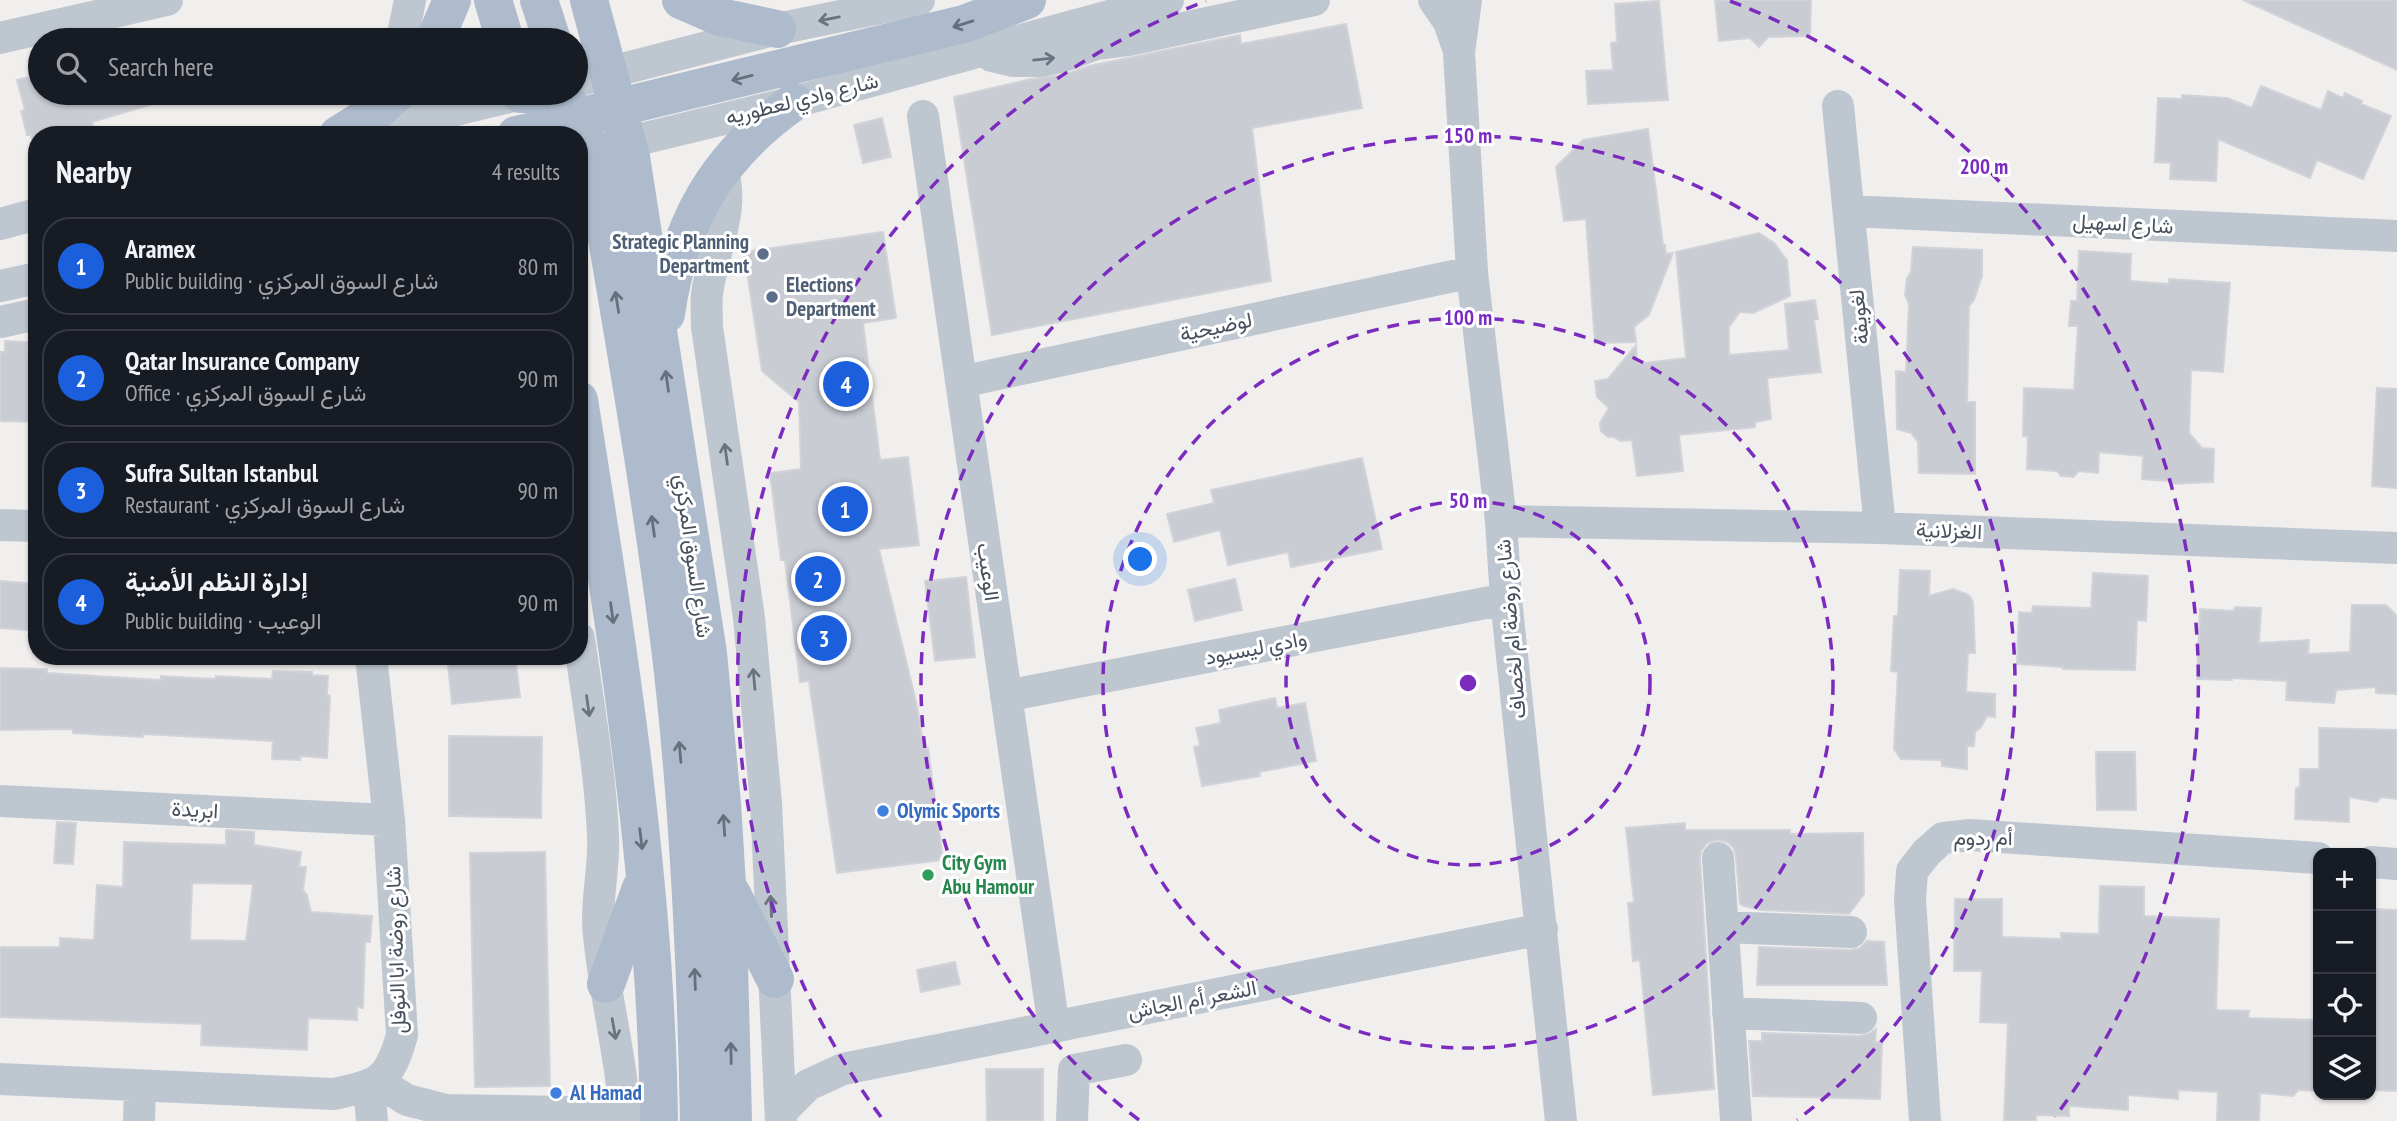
<!DOCTYPE html>
<html lang="en">
<head>
<meta charset="utf-8">
<style>
  body { margin:0; font-family:"PT Sans Narrow",Vazirmatn,sans-serif; background:#242831; color:#f1f3f6 }
  .controls { position:absolute; right:21px; bottom:21px; display:grid; overflow:hidden; border-radius:14px; box-shadow:0 2px 5px #0004 }
  .controls button { width:63px; height:63px; display:grid; place-items:center; padding:0; border:0; border-bottom:2px solid #363941; background:#171b24; color:#f1f3f6; font:35px sans-serif }
  .you { position:absolute; left:1141px; top:560px; width:24px; height:24px; margin:-18px; border:5px solid #fff; border-radius:50%; background:#1a73e8; box-shadow:0 0 0 10px #1a73e833 }
  .badge { display:grid; place-items:center; width:46px; height:46px; border-radius:50%; background:#1b5fdd; color:#fff; font-size:23px; font-weight:700 }
  .pin { position:absolute; translate:-50% -50%; border:4px solid #fff; box-shadow:0 2px 7px #0006 }
  .list { margin:0; padding:0; list-style:none }
  h2 { display:flex; justify-content:space-between; align-items:center; height:91px; margin:0; padding:0 28px; font-size:30px }
  h2 small { font-size:23px; font-weight:400; color:#9ea1a6 }
  .list li { display:grid; grid-template-columns:46px 1fr auto; gap:21px; align-items:center; box-sizing:border-box; height:98px; margin:0 14px 14px; padding:0 14px; border:2px solid #363941; border-radius:28px }
  .list b { display:block; font-size:26px; white-space:nowrap }
  .list p { margin:0; font-size:23px; white-space:nowrap; color:#9ea1a6 }
  .list em { font-size:23px; font-style:normal; color:#9ea1a6 }
  .icon { flex:none; width:38px; height:38px; fill:none; stroke:currentColor; stroke-width:2; stroke-linecap:round; stroke-linejoin:round }
  .map { position:relative; flex:none; width:2397px; height:1121px; overflow:hidden }
  .search { position:absolute; background:#171b24; box-shadow:0 2px 5px #0004; left:28px; top:28px; width:560px; height:77px; display:flex; align-items:center; gap:18px; box-sizing:border-box; padding:0 24px; border-radius:38px; color:#9ea1a6; font-size:26px }
  .panel { position:absolute; background:#171b24; box-shadow:0 2px 5px #0004; left:28px; top:126px; width:560px; height:539px; border-radius:28px }
  .map>svg:first-child { display:block }
  .building { fill:#caccd4; stroke:#d2d3d9; stroke-width:2; fill-rule:evenodd }
  .lines { fill:none; stroke-linecap:round; stroke-linejoin:round }
  .minor { stroke:#bec7d0; stroke-width:32 }
  .major { stroke:#aebbcd; stroke-width:38 }
  .oneway { stroke:#6a737e }
  .oneway2 { stroke:#656f7d }
  .ring { fill:none; stroke:#7b2cbf; stroke-width:3.5; stroke-dasharray:12 9 }
  .service-dot { fill:#5c6f8a; stroke:#fff; stroke-width:2.5 }
  .shop-dot { fill:#3f7fe0; stroke:#fff; stroke-width:2.5 }
  .leisure-dot { fill:#2e9e5b; stroke:#fff; stroke-width:2.5 }
  .labels { text-anchor:middle; stroke-width:6; stroke-linejoin:round; paint-order:stroke }
  .street-label { font-size:21px; fill:#464f5b; stroke:#fff }
  .service-label { font-size:21px; font-weight:bold; fill:#4e5e75; stroke:#fff; text-anchor:end }
  .shop-label { font-size:21px; font-weight:bold; fill:#366cbe; stroke:#fff; text-anchor:start }
  .leisure-label { font-size:21px; font-weight:bold; fill:#27864d; stroke:#fff; text-anchor:start }
  .centre { fill:#7b2cbf; stroke:#fff; stroke-width:3.5 }
  .ring-label { font-size:21px; text-anchor:middle; font-weight:bold; fill:#7b2cbf; stroke:#fff; stroke-width:6; stroke-linejoin:round; paint-order:stroke }
</style>
</head>
<body>
<div class="map">
<svg width="2397" height="1121" viewBox="0 0 2397 1121">
  <rect width="100%" height="100%" fill="#f1eeee"/>
  <path class="building" d="M1715,0H1811L1810,36L1768,37L1759,47L1750,38L1719,41Z
    M2243,0H2397V70Z
    M1659,1L1668,100L1588,104L1586,71L1613,70L1611,43L1617,42L1615,4Z
    M1346,24L1362,108L1252,128L1271,281L992,335L954,97L1031,79L1064,75L1089,66L1240,35L1241,44Z
    M40,74V93H172L173,98L92,122L93,125L56,135H37V143H33L31,135H27L21,111L25,110L17,80Z
    M2261,86L2321,110L2328,91L2343,98L2345,93L2362,101L2361,104L2391,116L2363,179L2317,160L2310,178L2218,139L2216,181L2170,179L2171,163L2155,162L2158,98L2182,99V95L2227,98L2252,108Z
    M882,118L891,157L863,163L854,125Z
    M1648,129L1663,245H1665L1666,254L1673,253L1649,315L1634,327L1636,342L1595,343L1586,219L1564,221L1556,167L1583,140Z
    M883,232L896,318L863,323L880,460L908,457L919,545L879,549L917,706L924,749L928,748L943,860L837,873L809,681L800,682L785,560H781L770,473L801,469L799,402L762,371L744,252Z
    M1759,233L1774,243L1787,260L1790,296L1753,313L1740,312L1729,327V355L1789,350L1785,304L1815,300L1818,319L1814,320L1821,372L1767,378L1771,419L1755,422V427L1679,435L1683,471L1637,476L1632,440L1620,441L1614,437H1608L1601,431L1600,423L1609,408L1597,397L1595,381L1608,379L1636,345L1637,364L1686,358L1676,252Z
    M1913,247L1982,250V276L1974,300L1969,306L1967,402H1975V474L1919,473L1918,442L1911,433L1897,429L1896,371L1906,372L1909,304L1905,295L1907,278L1911,272Z
    M2079,251L2131,254L2130,281L2169,284V279L2230,283L2223,372L2191,370L2189,433L2202,448L2214,449L2213,482L2170,484L2169,481L2142,479L2143,456L2099,452L2098,473L2079,471L2073,477L2061,476L2057,471L2027,469L2028,436H2023L2024,388L2074,390L2078,326H2069L2071,301H2077Z
    M5,341L28,342V354H37V422L0,421V352H5Z
    M2377,388L2397,389V488L2372,486Z
    M1362,458L1382,549L1291,567L1288,552L1228,565L1220,530L1174,542L1167,514L1214,503L1211,490Z
    M1900,570L1930,571L1929,596L1953,589L1969,595L1973,602L1975,653H1968L1966,692L1995,694V717L1987,716L1981,727L1975,732L1974,746H1967V769L1942,766L1941,760L1901,759L1894,749L1898,672L1891,671L1894,616H1898Z
    M2093,573L2148,576L2146,621L2137,620L2135,670L2063,669V667L2017,664L2019,612L2032,613L2033,606L2091,608Z
    M966,577L975,657L935,661L925,581Z
    M1235,579L1242,610L1195,621L1188,590Z
    M0,581L37,584V631L0,628Z
    M2352,605H2386L2397,616V694L2376,693V687L2336,690L2334,703L2286,700L2287,681L2232,678V680L2197,679L2200,609L2234,611L2235,607L2261,608L2259,643L2309,640L2308,654L2350,652Z
    M447,656H515L520,697L452,704Z
    M0,668L47,669V673L161,680V676L215,679L216,676L272,679L273,671L312,672V675L328,676L327,695L330,696L327,758L300,756V760L272,759L273,741L143,734V737L73,733V729L0,730Z
    M1275,698L1277,708L1305,703L1316,761L1259,772L1260,776L1202,786L1194,747L1200,746L1196,728L1221,723L1219,710Z
    M2319,728L2397,730V799L2381,797L2377,802L2349,797V822L2295,819L2296,788L2300,787V769H2319Z
    M449,736L542,737L541,818L449,816Z
    M2096,752H2135L2136,810H2097Z
    M57,822L76,823L73,864L54,863Z
    M1685,823V830H1790V834L1863,833L1864,894L1849,914L1761,910L1744,906L1740,904L1736,857L1734,848L1727,842L1717,840L1707,843L1701,851L1700,859L1714,1089L1653,1095L1640,960L1633,961L1628,903L1634,902L1626,828Z
    M226,830L254,832V845L301,852L299,867H306L303,890L307,895L311,912L372,916L370,942H365L363,1008L357,1007V1020L308,1018L307,1050L201,1045L202,1024L0,1017V947H60V938L94,940L97,885L123,887L124,842L226,845ZM192,883L253,884L246,941L190,940Z
    M545,852L550,1086L475,1087L470,853Z
    M2100,886L2144,887V916L2219,919L2216,1010L2249,1011L2248,1018L2318,1020V1091L2298,1090L2293,1096L2260,1093L2259,1121H2217L2218,1092L2178,1090V1099L2128,1095V1110L2069,1106V1116L2036,1115V1121H2004L2008,1023L1980,1022L1982,971H1954L1955,899H2002V937L2061,939V933L2099,934Z
    M2371,909L2397,910V1091L2371,1090Z
    M1867,941L1884,942L1887,985H1757L1759,947L1850,950L1860,948Z
    M955,962L960,984L921,992L917,970Z
    M1876,1029L1875,1042H1882L1880,1099L1753,1096L1749,1041H1762V1033L1860,1036L1869,1034Z
    M986,1069H1043V1121H987Z"/>
  <g class="lines">
    <path class="minor" d="M1434,0L1449,22L1458,48
      M1466,0L1459,53L1472,272L1501,521L1506,599L1561,1121
      M0,38L167,0
      M402,40L410,0
      M992,56L1013,61H1040L1061,57L1096,44L1128,40L1314,0
      M576,81L777,29L919,0
      M1838,106L1880,528
      M923,116L1054,1028
      M353,135L526,93
      M604,148L794,102L1168,0
      M722,169C736,210 712,253 707,294C706,305 707,316 707,327L749,618L766,803L781,1121
      M1849,211L2397,236
      M0,224L37,214
      M0,286L37,278
      M0,322L37,314
      M961,382L1472,272
      M1501,521L1880,528L2397,548
      M0,525L37,526
      M579,638C588,704 600,769 603,835C605,869 595,902 599,936C605,998 622,1058 625,1121
      M1006,696L1506,599
      M0,801L389,820
      M1718,858L1736,1121
      M2371,862L2397,864
      M1723,927L1851,932
      M1728,1013L1861,1018
      M0,1079L334,1094C379,1084 389,1082 402,1035L389,820L371,656
      M378,1082L407,1100L446,1110L625,1113
      M369,1086L372,1121
      M781,1112L808,1085L843,1069L1542,929
      M139,1121L140,1086
      M1072,1121L1074,1070L1126,1060
      M1925,1121L1910,900L1912,871L1927,852L1943,838L1970,835L2318,858"/>
    <path class="major" d="M493,0L505,40
      M539,0L552,40
      M589,0L631,157L708,653L722,803L727,885L733,1121
      M681,0L720,17L777,29
      M435,40L452,0
      M520,94C580,91 577,115 594,162C621,323 650,485 670,647C689,804 696,963 699,1121
      M338,135L379,109L397,93
      M516,135L547,128L572,119
      M550,135L595,113L964,24L1027,0
      M666,314C679,222 717,156 794,102
      M579,400C617,639 656,879 659,1121
      M732,894L775,979
      M606,984L641,888"/>
  </g>
  <defs><path id="oneway-shaft" d="M-6 0H5M1.5-3L5.5 0L1.5 3" fill="none" stroke-width="1.6" stroke-linecap="round" stroke-linejoin="round" transform="scale(1.75)"/></defs>
  <g class="oneway">
    <use href="#oneway-shaft" transform="translate(829 19) rotate(169)"/>
    <use href="#oneway-shaft" transform="translate(1044 59) rotate(-6)"/>
    <use href="#oneway-shaft" transform="translate(726 454) rotate(-98)"/>
    <use href="#oneway-shaft" transform="translate(754 679) rotate(-95)"/>
    <use href="#oneway-shaft" transform="translate(588 706) rotate(82)"/>
    <use href="#oneway-shaft" transform="translate(771 906) rotate(-93)"/>
    <use href="#oneway-shaft" transform="translate(614 1029) rotate(80)"/>
  </g>
  <g class="oneway2">
    <use href="#oneway-shaft" transform="translate(963 24) rotate(163)"/>
    <use href="#oneway-shaft" transform="translate(742 78) rotate(166)"/>
    <use href="#oneway-shaft" transform="translate(617 302) rotate(-99)"/>
    <use href="#oneway-shaft" transform="translate(667 381) rotate(-98)"/>
    <use href="#oneway-shaft" transform="translate(653 526) rotate(-98)"/>
    <use href="#oneway-shaft" transform="translate(612 613) rotate(82)"/>
    <use href="#oneway-shaft" transform="translate(680 752) rotate(-95)"/>
    <use href="#oneway-shaft" transform="translate(724 825) rotate(-94)"/>
    <use href="#oneway-shaft" transform="translate(641 839) rotate(83)"/>
    <use href="#oneway-shaft" transform="translate(695 979) rotate(-92)"/>
    <use href="#oneway-shaft" transform="translate(731 1053) rotate(-91)"/>
  </g>
  <g class="ring">
    <circle cx="1468" cy="683" r="182"/>
    <circle cx="1468" cy="683" r="365"/>
    <path d="M1139 1120A547 547 0 1 1 1797 1120"/>
    <path d="M881 1117A730 730 0 0 1 1206 1M1730 1A730 730 0 0 1 2055 1117"/>
  </g>
  <g class="service-dot">
    <circle cx="763" cy="254" r="7"/>
    <circle cx="772" cy="297" r="7"/>
  </g>
  <g class="shop-dot">
    <circle cx="883" cy="811" r="7"/>
    <circle cx="556" cy="1093" r="7"/>
  </g>
  <circle class="leisure-dot" cx="928" cy="875" r="7"/>
  <g class="labels">
    <g class="street-label">
      <text transform="translate(802 99) rotate(-14)" y="7">شارع وادي لعطوريه</text>
      <text transform="translate(2123 224) rotate(3)" y="7">شارع اسهيل</text>
      <text transform="translate(1859 317) rotate(-96)" y="7">لغويفة</text>
      <text transform="translate(1216 327) rotate(-12)" y="7">لوضيحية</text>
      <text transform="translate(1949 531) rotate(2)" y="7">الغزلانية</text>
      <text transform="translate(693 556) rotate(82)" y="7">شارع السوق المركزي</text>
      <text transform="translate(988 572) rotate(82)" y="7">الوعيب</text>
      <text transform="translate(1511 629) rotate(-95)" y="7">شارع روضة ام لخصاف</text>
      <text transform="translate(1256 648) rotate(-11)" y="7">وادي ليسيود</text>
      <text transform="translate(195 810) rotate(3)" y="7">ابريدة</text>
      <text x="1983" y="845">أم ردوم</text>
      <text transform="translate(396 950) rotate(-92)" y="7">شارع روضة ابا النوفل</text>
      <text transform="translate(1192 1000) rotate(-11)" y="7">الشعر أم الجاش</text>
    </g>
    <g class="service-label">
      <text x="749" y="249">Strategic Planning<tspan x="749" dy="24">Department</tspan></text>
      <text x="786" y="292" text-anchor="start">Elections<tspan x="786" dy="24">Department</tspan></text>
    </g>
    <g class="shop-label">
      <text x="897" y="818">Olymic Sports</text>
      <text x="570" y="1100">Al Hamad</text>
    </g>
    <g class="leisure-label">
      <text x="942" y="870">City Gym<tspan x="942" dy="24">Abu Hamour</tspan></text>
    </g>
  </g>
  <circle cx="1468" cy="683" r="10" class="centre"/>
  <g class="ring-label">
    <text x="1468" y="143">150 m</text>
    <text x="1984" y="174">200 m</text>
    <text x="1468" y="325">100 m</text>
    <text x="1468" y="508">50 m</text>
  </g>
</svg>
<div class="controls">
<button>+</button>
<button>−</button>
<button><svg class="icon" aria-label="locate" viewBox="0 0 24 24"><circle cx="12" cy="12" r="6"/><path d="M12 2v4M12 18v4M2 12h4M18 12h4"/></svg></button>
<button><svg class="icon" aria-label="layers" viewBox="0 0 24 24"><path d="M12 4l9 5-9 5-9-5zM3 14l9 5 9-5"/></svg></button>
</div>
<div class="you"></div>
<div class="pin badge" style="left:845px;top:509px">1</div>
<div class="pin badge" style="left:818px;top:579px">2</div>
<div class="pin badge" style="left:824px;top:638px">3</div>
<div class="pin badge" style="left:846px;top:384px">4</div>
<div class="search"><svg class="icon" aria-label="search" viewBox="0 0 24 24"><circle cx="10" cy="10" r="6"/><path d="M15 15l6 6"/></svg>Search here</div>
<section class="panel">
<h2>Nearby<small>4 results</small></h2>
<ul class="list">
<li><span class="badge">1</span><div><b>Aramex</b><p>Public building · شارع السوق المركزي</p></div><em>80 m</em></li>
<li><span class="badge">2</span><div><b>Qatar Insurance Company</b><p>Office · شارع السوق المركزي</p></div><em>90 m</em></li>
<li><span class="badge">3</span><div><b>Sufra Sultan Istanbul</b><p>Restaurant · شارع السوق المركزي</p></div><em>90 m</em></li>
<li><span class="badge">4</span><div><b>إدارة النظم الأمنية</b><p>Public building · الوعيب</p></div><em>90 m</em></li>
</ul>
</section>
</div>
</body>
</html>
